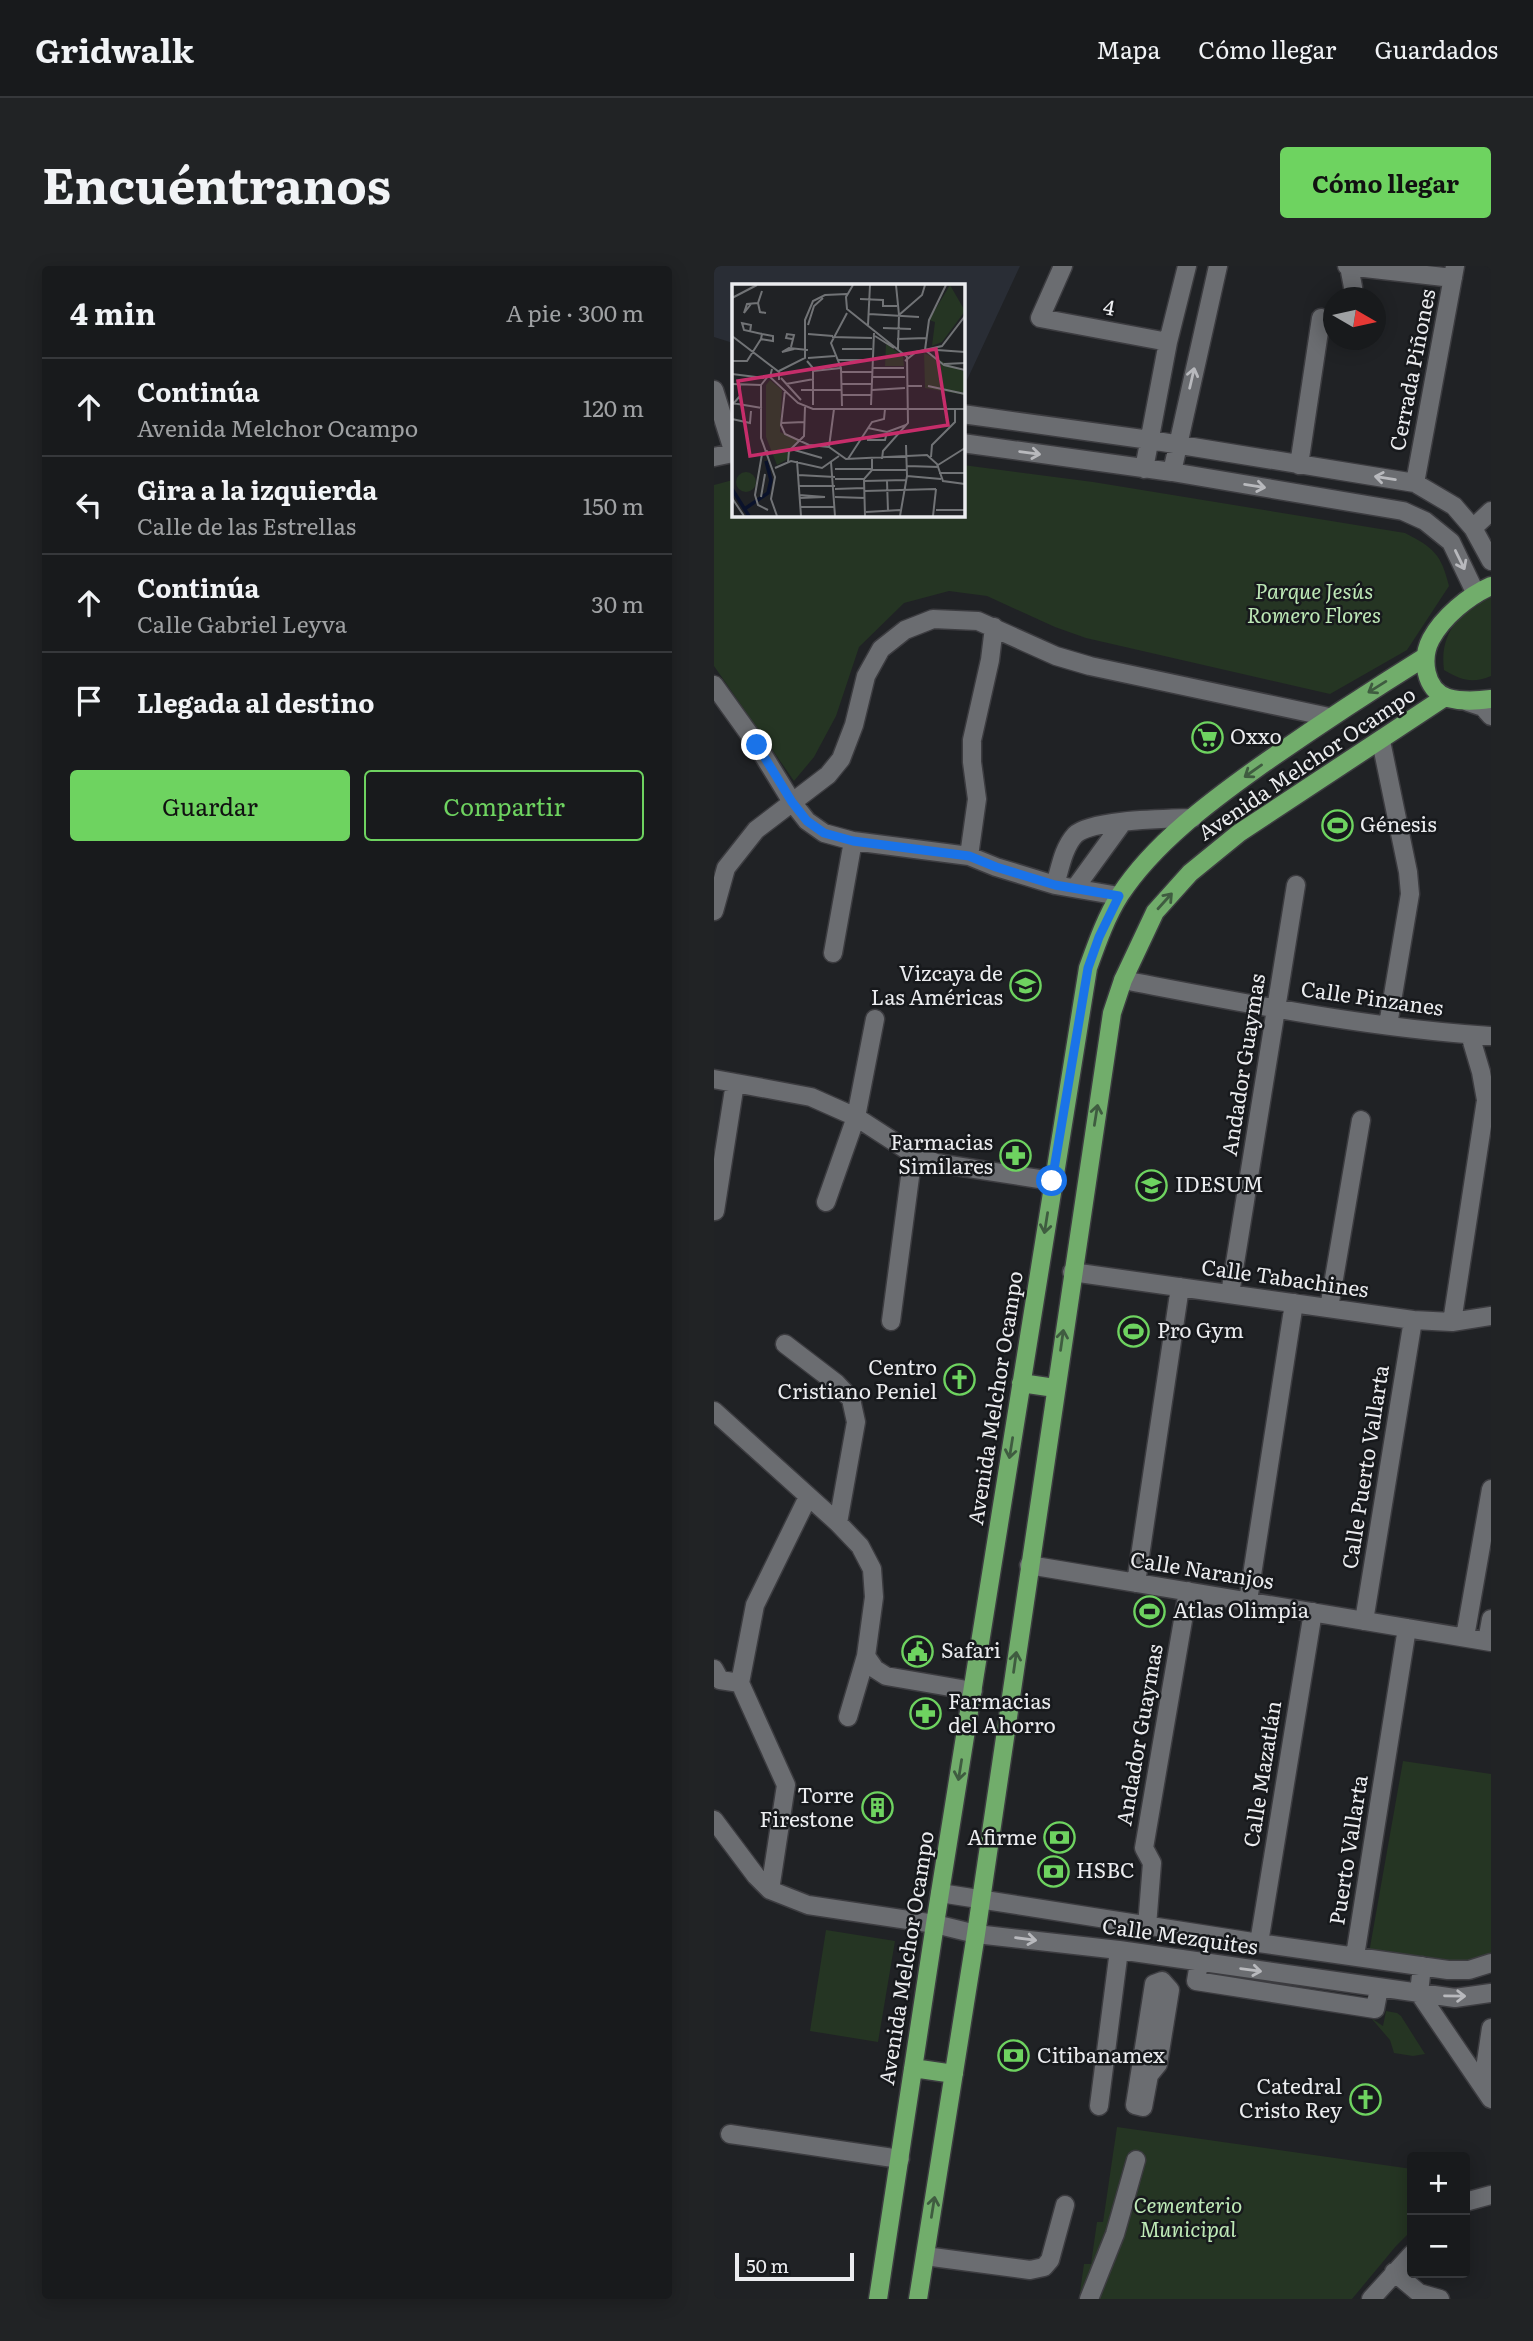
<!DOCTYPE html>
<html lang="es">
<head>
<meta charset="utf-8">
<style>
  body { margin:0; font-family:Literata,serif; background:#212325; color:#f1f3f6 }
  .controls { position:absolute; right:21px; bottom:21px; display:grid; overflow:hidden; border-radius:7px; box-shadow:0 4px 18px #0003 }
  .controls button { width:63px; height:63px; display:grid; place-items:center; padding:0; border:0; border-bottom:2px solid #36383b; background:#181a1c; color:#f1f3f6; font:35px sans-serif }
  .compass { position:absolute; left:609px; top:21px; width:63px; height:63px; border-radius:50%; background:#181a1c; box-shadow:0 4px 18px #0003; rotate:99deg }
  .scale { position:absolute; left:21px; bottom:18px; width:119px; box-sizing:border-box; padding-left:7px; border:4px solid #ebecef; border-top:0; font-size:19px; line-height:24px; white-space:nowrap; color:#ebecef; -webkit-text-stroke:5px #17191c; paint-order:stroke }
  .stop { position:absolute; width:21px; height:21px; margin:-16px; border:5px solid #1a73e8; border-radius:50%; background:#fff }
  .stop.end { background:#1a73e8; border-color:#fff; box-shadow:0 2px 7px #0008 }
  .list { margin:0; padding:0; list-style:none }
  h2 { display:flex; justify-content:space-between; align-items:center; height:91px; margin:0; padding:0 28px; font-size:30px }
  h2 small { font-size:23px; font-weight:400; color:#9fa1a3 }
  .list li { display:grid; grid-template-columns:46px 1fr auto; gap:21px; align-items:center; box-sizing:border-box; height:98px; padding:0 28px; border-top:2px solid #36383b }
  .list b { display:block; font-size:26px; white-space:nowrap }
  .list p { margin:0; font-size:23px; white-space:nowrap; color:#9fa1a3 }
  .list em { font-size:23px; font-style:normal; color:#9fa1a3 }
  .actions { display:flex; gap:14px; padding:21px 28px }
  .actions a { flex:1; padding:16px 0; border:2px solid #6ed360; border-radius:7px; text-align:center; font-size:24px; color:#6ed360 }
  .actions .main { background:#6ed360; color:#111 }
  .icon { flex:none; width:38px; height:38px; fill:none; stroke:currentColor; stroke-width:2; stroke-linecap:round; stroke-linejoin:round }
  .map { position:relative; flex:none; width:777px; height:2033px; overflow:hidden; border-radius:7px }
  header { display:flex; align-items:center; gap:42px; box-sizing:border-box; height:98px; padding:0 35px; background:#181a1c; border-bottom:2px solid #36383b }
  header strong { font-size:33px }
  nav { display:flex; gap:38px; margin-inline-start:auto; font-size:24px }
  .intro { display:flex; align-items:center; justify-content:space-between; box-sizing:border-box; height:168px; padding:0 42px }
  h1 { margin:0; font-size:49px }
  .button { padding:18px 32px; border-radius:7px; background:#6ed360; color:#111; font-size:24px; font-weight:700 }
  main { display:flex; gap:42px; padding:0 42px }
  aside { flex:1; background:#181a1c; border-radius:7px; box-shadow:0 4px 18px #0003 }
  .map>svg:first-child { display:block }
  .built { fill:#292d35 }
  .green { fill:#253523 }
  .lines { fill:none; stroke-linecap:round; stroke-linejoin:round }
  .minor-casing { stroke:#3c3c40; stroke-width:21 }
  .major-casing { stroke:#3c3c40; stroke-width:21 }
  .minor { stroke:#6b6d71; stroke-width:18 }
  .major { stroke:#71ad6b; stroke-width:18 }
  .oneway { stroke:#b8b9bd }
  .oneway2 { stroke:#3f5c40 }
  .route { stroke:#1a73e8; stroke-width:9 }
  .labels { text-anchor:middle; stroke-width:5; stroke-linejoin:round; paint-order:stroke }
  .street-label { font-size:21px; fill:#ebecef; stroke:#17191c }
  .park-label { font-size:21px; font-style:italic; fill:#bde8b6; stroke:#17191c }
  .poi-label { font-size:21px; fill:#ebecef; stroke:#17191c; text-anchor:start }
  .inset-river { fill:none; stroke:#0a122b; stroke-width:3.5 }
  .inset-road { fill:none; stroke:#717376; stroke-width:2 }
  .view { fill:#c62d6a; fill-opacity:0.15; stroke:#c62d6a; stroke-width:3.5 }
  .inset-edge { fill:none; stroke:#ebecef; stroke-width:3.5 }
</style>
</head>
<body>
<header>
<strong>Gridwalk</strong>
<nav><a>Mapa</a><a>Cómo llegar</a><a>Guardados</a></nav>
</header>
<div class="intro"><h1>Encuéntranos</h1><a class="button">Cómo llegar</a></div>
<main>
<aside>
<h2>4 min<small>A pie · 300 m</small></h2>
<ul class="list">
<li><svg class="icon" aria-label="ahead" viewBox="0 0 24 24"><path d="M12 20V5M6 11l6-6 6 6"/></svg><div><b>Continúa</b><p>Avenida Melchor Ocampo</p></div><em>120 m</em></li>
<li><svg class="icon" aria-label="left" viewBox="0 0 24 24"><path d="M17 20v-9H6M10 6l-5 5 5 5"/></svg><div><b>Gira a la izquierda</b><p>Calle de las Estrellas</p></div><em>150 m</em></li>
<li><svg class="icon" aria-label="ahead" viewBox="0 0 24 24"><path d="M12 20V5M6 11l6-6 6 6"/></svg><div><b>Continúa</b><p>Calle Gabriel Leyva</p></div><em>30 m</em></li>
<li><svg class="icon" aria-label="arrive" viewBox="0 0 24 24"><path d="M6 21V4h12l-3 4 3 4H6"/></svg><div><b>Llegada al destino</b></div></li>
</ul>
<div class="actions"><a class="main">Guardar</a><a>Compartir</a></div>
</aside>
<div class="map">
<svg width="777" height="2033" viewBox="0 0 777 2033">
  <rect width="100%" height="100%" fill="#202225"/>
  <path class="built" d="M0,0H306L253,114L248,113V19H19V77L0,71Z"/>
  <path class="green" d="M249,199L379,216L691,267C720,282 727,288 735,320L693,384L616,428L372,372L341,361L273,330L235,325L190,337L145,381L122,450L100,491L80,515L0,400V219L19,214V248H248Z
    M777,328V410C758,418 747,414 730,404C725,365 747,347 777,328Z
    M689,1495L777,1508V1688L758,1697L733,1698L655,1687Z
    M112,1664L181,1675L164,1776L96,1765Z
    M672,1745L683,1747L687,1750L711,1788L699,1790L680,1787L676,1774L657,1752L669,1760Z
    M403,1861L698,1903V1964L682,1980L638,2033H365L370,1998H377L383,1956H389Z"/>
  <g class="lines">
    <defs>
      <path id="minor" d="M349,0L326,52L454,76
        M633,0L739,12
        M635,0L639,21
        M0,124L19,184
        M248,148L436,174L701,217L740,240L759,262L777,295
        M248,177L458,206L689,245L711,255L737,276L762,328
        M0,191L19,187
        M585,199L607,52
        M430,203L454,76L473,0
        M458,206L504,0
        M701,217L741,0
        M759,262L777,245
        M0,419L43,479L78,536L93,555L110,567L139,575L255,590L282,601L341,619L405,630
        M754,436L769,441L777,450
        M667,475L694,606L696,628L674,759
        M255,590L263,533L258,496V474L276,394L280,361
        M341,619C346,603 349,582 361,569C378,553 454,553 479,552
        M361,622L409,556
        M0,645L12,602L42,564L114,509L127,493L140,459L152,410L167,383L191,364L219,353L264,355L342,390L376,400L615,451
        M119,687L139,575
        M409,714C530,737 653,762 777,770
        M0,813L97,831L142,851L199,888L222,897L338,915
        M112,936L142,851L161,753
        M1,945L21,817
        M358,1006L699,1054L738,1056L777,1050
        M516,1028L582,619
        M615,1042L647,854
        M177,1055L199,888
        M738,1056L772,834L767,806L756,769
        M71,1078L122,1117L137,1133L142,1156L124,1257
        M0,1145L124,1257L146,1280L158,1303L160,1331L152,1390L161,1403L172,1410L259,1425
        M315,1299L777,1376
        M422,1317L466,1021
        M534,1335L580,1037
        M650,1355L699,1054
        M751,1371L777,1223
        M773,1375L777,1353
        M0,1403L6,1414L26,1417
        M134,1451L152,1390
        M0,1554L42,1610L56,1624L94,1639L221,1658L262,1668L405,1684L741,1732L777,1727
        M56,1624L72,1519L26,1417L41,1339L94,1231
        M226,1627L545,1677L734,1704H755L777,1697
        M433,1660L438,1597L430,1582L474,1325
        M545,1677L599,1346
        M641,1690L693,1362
        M485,1697L482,1715L661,1743L665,1722
        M708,1700L705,1727L777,1833
        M448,1715L456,1724L444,1798L435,1809L429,1841L421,1839L440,1718Z
        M776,1827L772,1796L777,1762
        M385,1840L405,1684
        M16,1868L186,1893
        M751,1936L777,1929
        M211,1990L316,2004L330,2001L336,1994L351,1939
        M680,2006L705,2027L726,2033
        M375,2033L401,1968L422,1894
        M657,2033L698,1988"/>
      <path id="major" d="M777,320C754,330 729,351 717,373C707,392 710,424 734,432C749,436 762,435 777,433
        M307,1117L341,1122
        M199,1802L240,1808
        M164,2033L221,1658L374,702C383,677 392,651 406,629C440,577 497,535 546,500C600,462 655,426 711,391
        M204,2033L262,1668L398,747L409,714L441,646L476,607L525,567L731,431"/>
    </defs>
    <use href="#minor" class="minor-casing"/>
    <use href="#major" class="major-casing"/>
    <use href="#minor" class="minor"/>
    <use href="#major" class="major"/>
  </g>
  <defs><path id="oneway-shaft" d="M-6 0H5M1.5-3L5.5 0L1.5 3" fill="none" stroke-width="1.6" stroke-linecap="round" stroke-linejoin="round" transform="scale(1.75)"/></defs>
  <g class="oneway">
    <use href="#oneway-shaft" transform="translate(478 112) rotate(-77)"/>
    <use href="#oneway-shaft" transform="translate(316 187) rotate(8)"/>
    <use href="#oneway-shaft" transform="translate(671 212) rotate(-171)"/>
    <use href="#oneway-shaft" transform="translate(541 220) rotate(9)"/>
    <use href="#oneway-shaft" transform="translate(746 294) rotate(64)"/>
    <use href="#oneway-shaft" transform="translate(312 1673) rotate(7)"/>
    <use href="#oneway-shaft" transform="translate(537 1704) rotate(8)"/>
    <use href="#oneway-shaft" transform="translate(741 1730) rotate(1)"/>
  </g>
  <g class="oneway2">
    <use href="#oneway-shaft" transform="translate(663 421) rotate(148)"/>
    <use href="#oneway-shaft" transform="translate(539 505) rotate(145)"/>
    <use href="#oneway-shaft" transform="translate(451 635) rotate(-48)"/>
    <use href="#oneway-shaft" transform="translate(382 849) rotate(-81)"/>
    <use href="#oneway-shaft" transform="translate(332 957) rotate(99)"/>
    <use href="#oneway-shaft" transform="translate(348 1074) rotate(-82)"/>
    <use href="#oneway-shaft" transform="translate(297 1182) rotate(99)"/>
    <use href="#oneway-shaft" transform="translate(301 1396) rotate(-82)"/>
    <use href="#oneway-shaft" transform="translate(246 1504) rotate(99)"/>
    <use href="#oneway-shaft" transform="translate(219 1941) rotate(-81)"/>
  </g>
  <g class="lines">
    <path class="route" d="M43,479L78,536L93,555L110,567L139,575L255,590L282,601L341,619L405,630L385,671L374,702L338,915"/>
  </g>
  <defs>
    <symbol id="supermarket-ring" viewBox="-11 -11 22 22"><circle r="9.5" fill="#17191c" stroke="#6ed360" stroke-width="1.5"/><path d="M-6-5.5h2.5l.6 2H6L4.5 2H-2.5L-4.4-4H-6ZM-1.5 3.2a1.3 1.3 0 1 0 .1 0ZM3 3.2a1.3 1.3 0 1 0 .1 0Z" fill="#6ed360"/></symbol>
    <symbol id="stadium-ring" viewBox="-11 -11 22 22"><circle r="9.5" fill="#17191c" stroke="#6ed360" stroke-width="1.5"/><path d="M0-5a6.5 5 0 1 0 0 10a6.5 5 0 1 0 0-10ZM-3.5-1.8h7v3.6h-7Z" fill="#6ed360"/></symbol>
    <symbol id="university-ring" viewBox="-11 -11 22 22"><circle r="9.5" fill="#17191c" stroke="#6ed360" stroke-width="1.5"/><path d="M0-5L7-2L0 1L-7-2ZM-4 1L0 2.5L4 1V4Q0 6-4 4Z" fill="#6ed360"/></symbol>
    <symbol id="pharmacy-ring" viewBox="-11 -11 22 22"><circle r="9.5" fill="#17191c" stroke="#6ed360" stroke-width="1.5"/><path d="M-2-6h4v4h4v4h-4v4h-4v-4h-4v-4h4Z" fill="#6ed360"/></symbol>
    <symbol id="church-ring" viewBox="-11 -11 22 22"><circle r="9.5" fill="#17191c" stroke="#6ed360" stroke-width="1.5"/><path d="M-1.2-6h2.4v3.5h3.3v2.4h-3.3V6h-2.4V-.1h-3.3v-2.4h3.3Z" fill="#6ed360"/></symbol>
    <symbol id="civic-ring" viewBox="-11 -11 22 22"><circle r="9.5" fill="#17191c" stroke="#6ed360" stroke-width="1.5"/><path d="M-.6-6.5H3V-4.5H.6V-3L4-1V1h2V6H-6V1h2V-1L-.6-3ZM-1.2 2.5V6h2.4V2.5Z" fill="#6ed360"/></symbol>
    <symbol id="building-ring" viewBox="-11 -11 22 22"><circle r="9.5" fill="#17191c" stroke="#6ed360" stroke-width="1.5"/><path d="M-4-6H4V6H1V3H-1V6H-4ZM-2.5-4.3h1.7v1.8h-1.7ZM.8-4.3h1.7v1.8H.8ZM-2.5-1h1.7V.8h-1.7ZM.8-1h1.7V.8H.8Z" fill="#6ed360"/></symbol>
    <symbol id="bank-ring" viewBox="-11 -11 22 22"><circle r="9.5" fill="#17191c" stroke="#6ed360" stroke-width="1.5"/><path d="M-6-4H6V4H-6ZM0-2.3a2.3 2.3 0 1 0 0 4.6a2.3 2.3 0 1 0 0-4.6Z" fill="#6ed360"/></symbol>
  </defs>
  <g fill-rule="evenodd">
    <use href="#supermarket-ring" x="476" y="454" width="35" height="35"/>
    <use href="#stadium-ring" x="606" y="542" width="35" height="35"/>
    <use href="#university-ring" x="294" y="702" width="35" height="35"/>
    <use href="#pharmacy-ring" x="284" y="872" width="35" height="35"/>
    <use href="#university-ring" x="420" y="902" width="35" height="35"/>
    <use href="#stadium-ring" x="402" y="1048" width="35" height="35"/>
    <use href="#church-ring" x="228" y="1096" width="35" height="35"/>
    <use href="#stadium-ring" x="418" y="1328" width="35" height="35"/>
    <use href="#civic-ring" x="186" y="1368" width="35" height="35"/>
    <use href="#pharmacy-ring" x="194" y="1430" width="35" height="35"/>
    <use href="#building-ring" x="146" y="1524" width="35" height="35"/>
    <use href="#bank-ring" x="328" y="1554" width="35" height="35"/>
    <use href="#bank-ring" x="322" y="1588" width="35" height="35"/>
    <use href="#bank-ring" x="282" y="1772" width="35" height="35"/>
    <use href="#church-ring" x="634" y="1816" width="35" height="35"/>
  </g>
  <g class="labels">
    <g class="street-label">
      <text transform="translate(395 42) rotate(11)" y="7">4</text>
      <text transform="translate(699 104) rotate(-79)" y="7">Cerrada Piñones</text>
      <text transform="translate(593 498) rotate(-34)" y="7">Avenida Melchor Ocampo</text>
      <text transform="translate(658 733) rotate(8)" y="7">Calle Pinzanes</text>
      <text transform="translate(530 799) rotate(-81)" y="7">Andador Guaymas</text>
      <text transform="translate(571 1013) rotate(8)" y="7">Calle Tabachines</text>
      <text transform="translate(282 1132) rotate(-81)" y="7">Avenida Melchor Ocampo</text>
      <text transform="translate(652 1201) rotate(-81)" y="7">Calle Puerto Vallarta</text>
      <text transform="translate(488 1305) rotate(9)" y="7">Calle Naranjos</text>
      <text transform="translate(426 1469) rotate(-80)" y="7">Andador Guaymas</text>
      <text transform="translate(549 1508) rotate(-81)" y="7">Calle Mazatlán</text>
      <text transform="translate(635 1584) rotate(-81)" y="7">Puerto Vallarta</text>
      <text transform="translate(466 1671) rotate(8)" y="7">Calle Mezquites</text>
      <text transform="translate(193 1692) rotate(-81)" y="7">Avenida Melchor Ocampo</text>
    </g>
    <g class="park-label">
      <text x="600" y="333">Parque Jesús<tspan x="600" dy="24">Romero Flores</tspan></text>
      <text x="474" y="1947">Cementerio<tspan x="474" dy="24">Municipal</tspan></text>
    </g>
    <g class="poi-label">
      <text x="516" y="478">Oxxo</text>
      <text x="646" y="566">Génesis</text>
      <text x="289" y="715" text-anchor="end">Vizcaya de<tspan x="289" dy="24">Las Américas</tspan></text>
      <text x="279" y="884" text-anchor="end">Farmacias<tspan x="279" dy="24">Similares</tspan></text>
      <text x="461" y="926">IDESUM</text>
      <text x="443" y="1072">Pro Gym</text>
      <text x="223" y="1109" text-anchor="end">Centro<tspan x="223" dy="24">Cristiano Peniel</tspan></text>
      <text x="459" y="1352">Atlas Olimpia</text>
      <text x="227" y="1392">Safari</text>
      <text x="234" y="1443">Farmacias<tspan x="234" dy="24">del Ahorro</tspan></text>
      <text x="140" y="1537" text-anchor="end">Torre<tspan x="140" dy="24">Firestone</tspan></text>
      <text x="323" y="1579" text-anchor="end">Afirme</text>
      <text x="362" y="1612">HSBC</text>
      <text x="323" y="1797">Citibanamex</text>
      <text x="628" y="1828" text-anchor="end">Catedral<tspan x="628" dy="24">Cristo Rey</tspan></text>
    </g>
  </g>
  <g transform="translate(18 18)">
    <rect width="233" height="233" fill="#202225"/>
    <path d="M218,1L233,27L210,58L200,62L203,38L197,36ZM154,60L171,72L172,82H153ZM192,69L233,88V111L193,104ZM38,96L50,106L48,148L67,156L54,176L45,181L34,153V101ZM4 198a10 10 0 1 1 20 0a10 10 0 1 1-20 0Z" fill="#253523"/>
    <path class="inset-river" d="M0,205L17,232M11,226L36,209L39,196L34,177"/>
    <path class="inset-road" d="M121,1L114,13L115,25L175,73L176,139L151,167L150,175M164,1L167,31M30,7L26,19L28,28L34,29M0,14L25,1M128,15L151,16V22H165M19,20L12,29L15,20L26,19M137,30L187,33M76,41L82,22L91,14M136,41L138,1M151,44L179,45M18,48L19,41L10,39L12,46L30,50M30,50L41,52V57L29,55ZM76,50L101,52M0,52L47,88V96M143,52L162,64M100,53L140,54M165,55L194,54M59,63L62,51L55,50L54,54L60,55M62,65L50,68L57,64L76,66M110,65H140M166,65L167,31L190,11L193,1M193,66L197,36L214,1M193,66L212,81L233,86M205,66L233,68M76,74L103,72M106,76H140M0,77H15L29,55M75,77L81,84V121M173,77L184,68L210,62L233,32M212,80L233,79M140,84H172M40,85L38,93L66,119L81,125H233M47,87L73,74V36L81,17L93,11L115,10M81,87L109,84M110,88H140M0,90L32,94M37,91L29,101V154L43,193L39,215L45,232M140,93H173M49,94L69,116M0,100L29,101M54,100L82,95M110,100H140M175,102H190H178M196,102L233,110M53,106L49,141L53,150L77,161L97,163L114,175L195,171L205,180L211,197L233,200M69,106H110M140,106L173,104M110,111H140M0,119L30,124M1,120L8,112V100M139,121L142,49M110,122L109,84L99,59L115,29M0,135L18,139L19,127M49,139L72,138M136,144L155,148L174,141M135,156H153L155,148M97,163L102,125M59,165L90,174M199,173L200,161L223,138V125M116,175L140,138L152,135L153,125M65,177L69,232M56,178L57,167L72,152L73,123M99,178L103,232M206,181L233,164M175,182L207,183M43,184L59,177L90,184L107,172M103,185H140M140,186H175M207,189H233M66,191L103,193M175,192L209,195M103,195H132M132,197L174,196M155,197L156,227M67,202H103M103,205L132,204M133,207L204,205M29,213L33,190M103,213L133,214M0,214L12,232M67,214L93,213L67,211M69,223H103M36,226L26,221L23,211L30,170L36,167M204,226H233M134,228L168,226M133,232L132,195L140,186V175M168,232L175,192L174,161M201,232L204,205"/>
    <path class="view" d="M204,65L216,141L18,172L6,97Z"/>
    <rect width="233" height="233" class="inset-edge"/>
  </g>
</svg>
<div class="controls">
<button>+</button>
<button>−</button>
</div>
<svg class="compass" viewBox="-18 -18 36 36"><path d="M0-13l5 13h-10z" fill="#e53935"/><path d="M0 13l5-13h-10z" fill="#9fa1a3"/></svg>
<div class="scale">50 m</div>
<div class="stop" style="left:338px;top:915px"></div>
<div class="stop end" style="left:43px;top:479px"></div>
</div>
</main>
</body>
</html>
